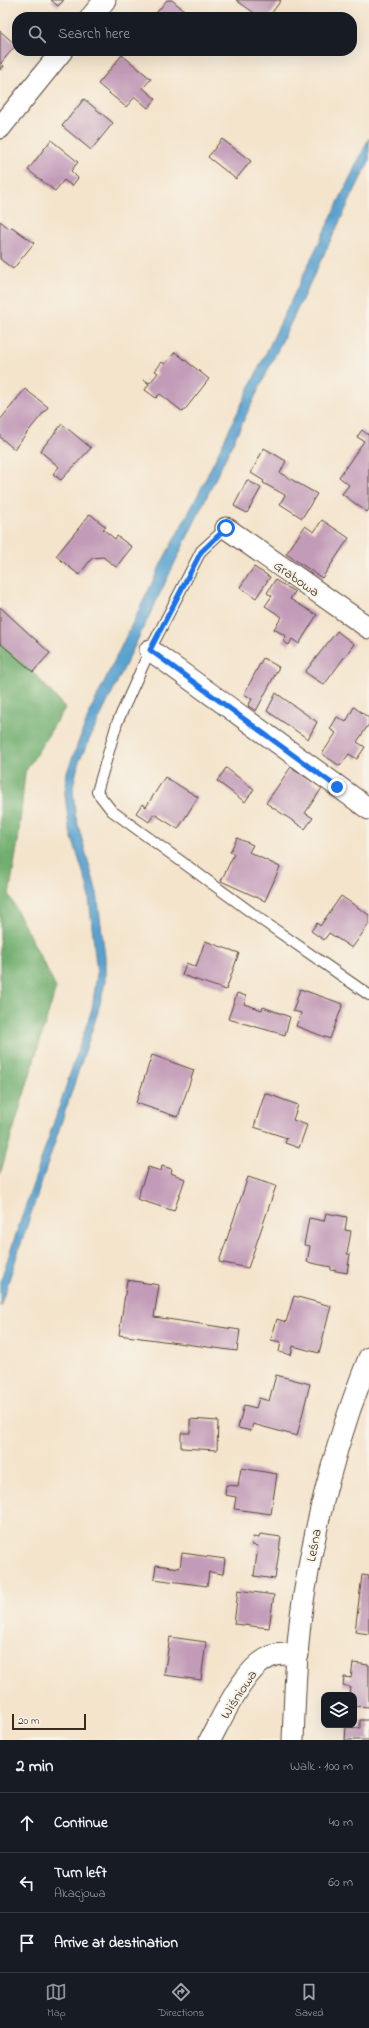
<!DOCTYPE html>
<html lang="en">
<head>
<meta charset="utf-8">
<style>
  body { margin:0; font-family:"Indie Flower",sans-serif; background:#242831; color:#f1f3f6 }
  .controls { position:absolute; right:12px; bottom:12px; display:grid; overflow:hidden; border-radius:8px; box-shadow:0 4px 16px #0002 }
  .controls button { width:36px; height:36px; display:grid; place-items:center; padding:0; border:0; border-bottom:1px solid #363941; background:#171b24; color:#f1f3f6; font:20px sans-serif }
  .scale { position:absolute; left:12px; bottom:10px; width:74px; box-sizing:border-box; padding-left:4px; border:2px solid #3b2a1e; border-top:0; font-size:11px; line-height:14px; white-space:nowrap; color:#3b2a1e; -webkit-text-stroke:3px #f7f3e8; paint-order:stroke }
  .stop { position:absolute; width:12px; height:12px; margin:-9px; border:3px solid #1a73e8; border-radius:50%; background:#fff }
  .stop.end { background:#1a73e8; border-color:#fff; box-shadow:0 1px 4px #0008 }
  .list { margin:0; padding:0; list-style:none }
  h2 { display:flex; justify-content:space-between; align-items:center; height:52px; margin:0; padding:0 16px; font-size:17px }
  h2 small { font-size:13px; font-weight:400; color:#9ea1a6 }
  .list li { display:grid; grid-template-columns:26px 1fr auto; gap:12px; align-items:center; box-sizing:border-box; height:60px; padding:0 16px; border-top:1px solid #363941 }
  .list b { display:block; font-size:15px; white-space:nowrap }
  .list p { margin:0; font-size:13px; white-space:nowrap; color:#9ea1a6 }
  .list em { font-size:13px; font-style:normal; color:#9ea1a6 }
  .icon { flex:none; width:22px; height:22px; fill:none; stroke:currentColor; stroke-width:2; stroke-linecap:round; stroke-linejoin:round }
  .map { position:relative; flex:none; width:369px; height:1740px; overflow:hidden }
  .search { position:absolute; background:#171b24; box-shadow:0 4px 16px #0002; left:12px; right:12px; top:12px; height:44px; display:flex; align-items:center; gap:10px; box-sizing:border-box; padding:0 14px; border-radius:16px; color:#9ea1a6; font-size:15px }
  .sheet { height:232px; background:#171b24 }
  nav { display:flex; justify-content:space-around; align-items:center; box-sizing:border-box; height:56px; border-top:1px solid #363941; background:#171b24; font-size:11px; color:#9ea1a6 }
  nav a { display:grid; justify-items:center; gap:2px }
  nav .on { color:#8c9099 }
  .map>svg:first-child { display:block }
  .forest { fill:#71af70; stroke:#566c47 }
  .water { fill:#59a2d0; stroke:#4a6677 }
  .building { fill:#c29bb8 }
  .lines { fill:none; stroke-linecap:round; stroke-linejoin:round }
  .service-casing { stroke:#574638; stroke-width:12 }
  .minor-casing { stroke:#574638; stroke-width:23 }
  .service { stroke:#fff; stroke-width:10 }
  .minor { stroke:#fff; stroke-width:21 }
  .route { stroke:#1a73e8; stroke-width:5 }
  .labels { text-anchor:middle; stroke-width:4; stroke-linejoin:round; paint-order:stroke }
  .street-label { font-size:14px; fill:#3b2a1e; stroke:#f7f3e8 }
</style>
</head>
<body>
<div class="map">
<svg width="369" height="1740" viewBox="0 0 369 1740">
  <rect width="100%" height="100%" fill="#f7f3e8"/>
  <filter id="ink" filterUnits="userSpaceOnUse"><feTurbulence type="fractalNoise" baseFrequency=".025" numOctaves="2"/><feDisplacementMap in="SourceGraphic" scale="8" xChannelSelector="R" yChannelSelector="G"/><feConvolveMatrix kernelMatrix="1 2 1 2 8 2 1 2 1" color-interpolation-filters="sRGB"/></filter>
  <filter id="wash" filterUnits="userSpaceOnUse"><feTurbulence type="fractalNoise" baseFrequency=".012" numOctaves="4" result="noise"/><feDisplacementMap in="SourceGraphic" scale="16" xChannelSelector="R" yChannelSelector="G"/><feGaussianBlur stdDeviation="0.9" result="paint"/><feColorMatrix in="noise" values="0 0 0 0 0 0 0 0 0 0 0 0 0 0 0 0 0 1.4 0 .05"/><feComposite in="paint" operator="in"/></filter>
  <g filter="url(#wash)">
    <rect width="100%" height="100%" fill="#f4e4cc"/>
    <path class="forest" d="M0,635L65,708L25,772L18,842L9,895L56,988L0,1174Z"/>
    <path class="water" d="M369,138V161L79,761L73,787L75,814L97,893L105,957V983L97,1015L0,1307V1282L92,1009L97,974L88,888L69,828L65,794L67,772L91,709L164,558L197,497Z"/>
    <g id="blocks">
      <path class="building" d="M51,0H64L58,6Z
        M167,0H172L192,17H153Z
        M236,0H281L269,17H260Z
        M0,31L16,45L1,63L4,66L0,70Z
        M122,55L151,79L143,88L156,99L148,108L135,97L126,107L98,84Z
        M84,99L113,123L91,150L62,126Z
        M222,139L251,161L236,179L208,157Z
        M51,140L78,162L71,171L78,178L72,186L64,180L55,191L28,170Z
        M0,221L10,229L12,227L34,243L13,269L0,259Z
        M175,352L209,379L183,412L160,394L156,398L145,390L149,384L144,380L150,383L158,373L155,371L162,362L165,364Z
        M25,389L48,407L14,449L0,437V420Z
        M62,424L91,448L61,480L53,474L59,467L40,451Z
        M362,430L368,435L369,433V509L367,512L342,494L349,485L339,477L364,441L357,437Z
        M264,448L286,461L280,473L317,494L302,518L280,504L285,495L263,483L264,481L251,473Z
        M247,480L261,488L247,513L234,506Z
        M90,514L106,527L103,529L115,539L117,536L132,547L116,567L103,557L92,558L79,575L56,556Z
        M322,520L349,538L322,578L286,554L305,526L314,532Z
        M254,567L270,577L256,598L240,587Z
        M275,580L295,592L290,599L317,615L299,644L292,639L289,645L283,641L286,636L274,629L282,617L265,606L272,596L267,593Z
        M0,607L50,653L33,672L0,643Z
        M337,631L354,644L324,685L305,672Z
        M263,658L279,667L256,711L248,706L252,699L244,694Z
        M276,693L317,722L308,739L267,711Z
        M354,707L369,718V724L357,742L365,747L357,759L349,754L340,766L322,754L336,733L330,729L337,717L346,722Z
        M291,767L322,788L305,813L313,818L305,829L266,803Z
        M226,768L254,789L245,802L217,781Z
        M165,777L198,797L178,829L154,814L149,822L136,813L142,804L146,807Z
        M237,838L253,845L249,852L280,867L265,901L221,881L234,854L230,852Z
        M341,896L369,915V924L352,948L329,933L324,940L311,931L317,923L320,926Z
        M205,941L239,953L226,990L182,975L186,963L196,967Z
        M300,989L343,1004L330,1039L296,1026L301,1013L293,1011Z
        M237,993L246,996L244,1004L262,1010L263,1007L290,1017L285,1035L228,1019Z
        M152,1055L194,1070L178,1117L136,1103Z
        M265,1093L298,1105L293,1120L307,1125L299,1148L285,1143L287,1138L254,1127Z
        M162,1166L172,1169L171,1173L185,1179L174,1211L137,1199L148,1167L161,1171Z
        M248,1177L276,1186L248,1268L219,1262Z
        M326,1213L347,1217L345,1230L351,1231L347,1254H350L347,1273L331,1270V1267L307,1262L310,1246L304,1245L309,1218L324,1221Z
        M127,1280L159,1285L154,1317L240,1330L237,1351L119,1335Z
        M294,1296L331,1306L319,1353L293,1346L291,1355L279,1352L281,1342L271,1340L277,1319L286,1322Z
        M276,1375L310,1384L297,1436L253,1424L251,1431L238,1428L244,1405L256,1408L259,1398L269,1401Z
        M190,1419L218,1421L217,1450L181,1448V1433H190Z
        M241,1468L277,1474L271,1514L234,1509L236,1497L225,1495L226,1485L238,1486Z
        M260,1534L281,1537L275,1579L254,1576L258,1546L252,1545L253,1537L259,1538Z
        M182,1553L225,1559L223,1574L209,1572L207,1586L154,1579L156,1565L180,1568Z
        M362,1575L369,1576V1634L355,1632Z
        M238,1590L274,1595L269,1628L234,1624Z
        M170,1637L206,1642L201,1680L164,1675Z
        M353,1663L369,1665V1707L354,1706V1695H349L350,1687L343,1685L344,1677L351,1678Z
        M360,1720H369V1740H345L346,1727L360,1728Z"/>
    </g>
  </g>
  <g filter="url(#ink)">
    <use href="#blocks" fill-opacity="0" stroke="#574638" stroke-width="1"/>
    <g class="lines">
      <defs>
        <path id="service" d="M226,528L201,551L150,650L117,723L97,792L112,811L263,921L369,995"/>
        <path id="minor" d="M91,17L105,0
          M0,128L62,51
          M226,528L369,628
          M150,650L369,809
          M210,1740C223,1716 247,1661 276,1655C283,1653 291,1655 298,1655
          M293,1740C295,1692 296,1643 304,1595C317,1513 338,1435 369,1358"/>
      </defs>
      <use href="#service" class="service-casing"/>
      <use href="#minor" class="minor-casing"/>
      <use href="#service" class="service"/>
      <use href="#minor" class="minor"/>
    </g>
  </g>
  <g class="lines" filter="url(#ink)">
    <path class="route" d="M226,528L201,552L150,650L337,787"/>
  </g>
  <g class="labels">
    <g class="street-label">
      <text transform="translate(297 578) rotate(35)" y="5">Grabowa</text>
      <text transform="translate(313 1545) rotate(-79)" y="5">Leśna</text>
      <text transform="translate(238 1694) rotate(-57)" y="5">Wiśniowa</text>
    </g>
  </g>
</svg>
<div class="controls">
<button><svg class="icon" aria-label="layers" viewBox="0 0 24 24"><path d="M12 4l9 5-9 5-9-5zM3 14l9 5 9-5"/></svg></button>
</div>
<div class="scale">20 m</div>
<div class="stop" style="left:226px;top:528px"></div>
<div class="stop end" style="left:337px;top:787px"></div>
<div class="search"><svg class="icon" aria-label="search" viewBox="0 0 24 24"><circle cx="10" cy="10" r="6"/><path d="M15 15l6 6"/></svg>Search here</div>
</div>
<section class="sheet">
<h2>2 min<small>Walk · 100 m</small></h2>
<ul class="list">
<li><svg class="icon" aria-label="ahead" viewBox="0 0 24 24"><path d="M12 20V5M6 11l6-6 6 6"/></svg><div><b>Continue</b></div><em>40 m</em></li>
<li><svg class="icon" aria-label="left" viewBox="0 0 24 24"><path d="M17 20v-9H6M10 6l-5 5 5 5"/></svg><div><b>Turn left</b><p>Akacjowa</p></div><em>60 m</em></li>
<li><svg class="icon" aria-label="arrive" viewBox="0 0 24 24"><path d="M6 21V4h12l-3 4 3 4H6"/></svg><div><b>Arrive at destination</b></div></li>
</ul>
</section>
<nav>
<a class="on"><svg class="icon" aria-label="map" viewBox="0 0 24 24"><path d="M3 6l6-2 6 2 6-2v14l-6 2-6-2-6 2zM9 4v14M15 6v14"/></svg>Map</a>
<a><svg class="icon" aria-label="directions" viewBox="0 0 24 24"><path d="M12 3l9 9-9 9-9-9zM9 14v-3h6M13 9l2 2-2 2"/></svg>Directions</a>
<a><svg class="icon" aria-label="saved" viewBox="0 0 24 24"><path d="M7 4h10v16l-5-4-5 4z"/></svg>Saved</a>
</nav>
</body>
</html>
